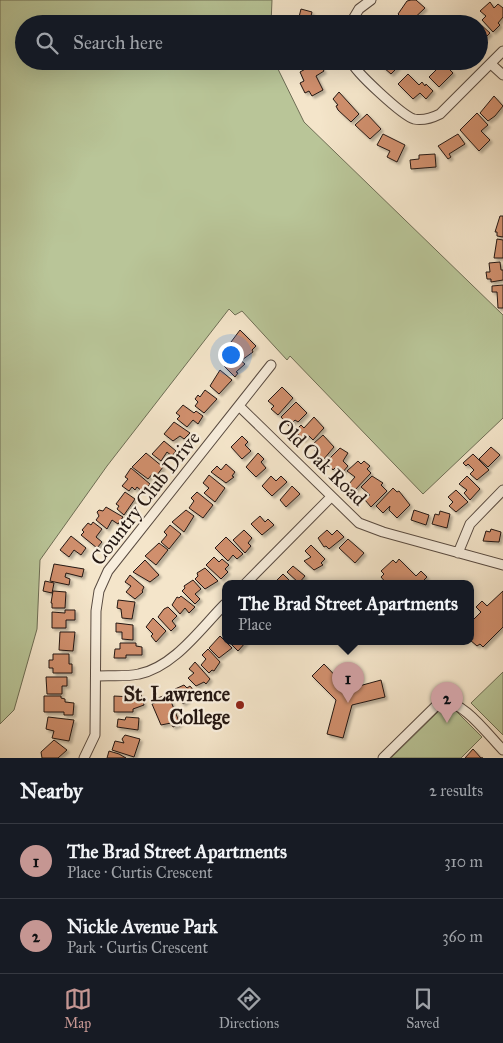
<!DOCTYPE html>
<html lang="en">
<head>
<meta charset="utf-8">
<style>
  body { margin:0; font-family:"IM FELL Great Primer",serif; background:#242831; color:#f1f3f6 }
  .you { position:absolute; left:230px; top:354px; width:18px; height:18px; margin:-12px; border:4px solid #fff; border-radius:50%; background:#1a73e8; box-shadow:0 0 0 8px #1a73e833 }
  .badge { display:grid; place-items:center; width:32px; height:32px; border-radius:50%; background:#c59692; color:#111; font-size:16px; font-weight:700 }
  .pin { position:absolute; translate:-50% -41px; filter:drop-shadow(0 1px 2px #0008) }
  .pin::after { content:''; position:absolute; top:26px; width:18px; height:15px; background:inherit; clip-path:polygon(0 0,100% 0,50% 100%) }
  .popup { position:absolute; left:222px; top:580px; width:252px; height:65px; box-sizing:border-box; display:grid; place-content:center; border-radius:10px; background:#171b24; filter:drop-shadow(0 1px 4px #0005); font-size:16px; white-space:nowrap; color:#9ea1a6 }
  .popup b { font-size:19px; color:#f1f3f6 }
  .popup::after { content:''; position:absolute; left:50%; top:100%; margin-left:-10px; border:10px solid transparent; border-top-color:#171b24 }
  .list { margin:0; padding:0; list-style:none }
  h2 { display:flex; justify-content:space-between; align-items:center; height:65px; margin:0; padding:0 20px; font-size:21px }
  h2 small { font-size:16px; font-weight:400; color:#9ea1a6 }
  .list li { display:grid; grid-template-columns:32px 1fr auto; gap:15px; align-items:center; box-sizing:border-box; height:75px; padding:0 20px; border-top:1px solid #363941 }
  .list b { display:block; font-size:19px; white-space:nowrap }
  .list p { margin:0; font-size:16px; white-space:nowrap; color:#9ea1a6 }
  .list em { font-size:16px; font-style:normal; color:#9ea1a6 }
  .icon { flex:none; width:28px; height:28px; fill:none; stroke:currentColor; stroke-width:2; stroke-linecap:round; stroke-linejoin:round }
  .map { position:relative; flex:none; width:503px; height:758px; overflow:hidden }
  .search { position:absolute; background:#171b24; box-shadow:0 5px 20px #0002; left:15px; right:15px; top:15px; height:55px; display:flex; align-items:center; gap:12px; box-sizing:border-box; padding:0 18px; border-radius:28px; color:#9ea1a6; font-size:19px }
  .sheet { height:215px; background:#171b24 }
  nav { display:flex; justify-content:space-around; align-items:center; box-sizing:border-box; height:70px; border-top:1px solid #363941; background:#171b24; font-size:14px; color:#9ea1a6 }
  nav a { display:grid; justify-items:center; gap:2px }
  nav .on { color:#c59692 }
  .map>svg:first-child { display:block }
  .green { fill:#b9c598; stroke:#6e6e55 }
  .building { fill:#d08f6d; stroke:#241712; filter:url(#shadow) }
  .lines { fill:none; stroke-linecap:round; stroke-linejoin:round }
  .minor-casing { stroke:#584a40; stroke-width:11 }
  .minor { stroke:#f8eedd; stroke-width:9 }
  .poi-dot { fill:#8f2418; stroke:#f8eedd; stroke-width:2 }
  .labels { text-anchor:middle; stroke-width:4.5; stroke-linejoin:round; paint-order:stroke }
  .street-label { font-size:20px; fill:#241712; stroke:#f8eedd }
  .poi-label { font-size:20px; font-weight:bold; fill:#241712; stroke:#f8eedd; text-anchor:end }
</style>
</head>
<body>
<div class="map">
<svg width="503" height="758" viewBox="0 0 503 758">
  <defs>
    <filter id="shadow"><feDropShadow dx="2.5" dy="2.5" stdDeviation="1" flood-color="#0004"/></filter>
  </defs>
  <rect width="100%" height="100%" fill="#f4e5ca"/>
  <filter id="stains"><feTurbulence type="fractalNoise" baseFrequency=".004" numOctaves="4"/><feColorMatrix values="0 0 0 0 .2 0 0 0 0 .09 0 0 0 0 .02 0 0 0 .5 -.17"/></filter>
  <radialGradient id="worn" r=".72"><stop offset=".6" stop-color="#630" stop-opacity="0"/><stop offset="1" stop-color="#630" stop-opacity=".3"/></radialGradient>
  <path class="green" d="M0,0H272L271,24H24V61H274L304,122L503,315V418L423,494L290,356L287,360L242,311L235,315L229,309L107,466L40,560L37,629L14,710L0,724Z
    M503,672V735L471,703Z
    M444,706L454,709L482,737L461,758H391Z"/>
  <path class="building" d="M411,0H416L425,8L408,24L398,14L407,1Z
    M490,2L494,8L498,4L503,8V17L498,23L500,25L493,32L482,20L486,16L480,11Z
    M301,9L312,12L310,20L299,17Z
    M480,24L490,33L479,44V25Z
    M376,61H392L398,67L391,74Z
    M430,61H441L453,73L439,87L429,77L439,67Z
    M318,62L324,71L316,76L323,90L312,96L309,91L305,93L300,83L304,81L300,72Z
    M408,74L419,85L422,82L425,86L426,84L433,91L426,99L420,93L413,99L398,84Z
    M339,92L359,114L351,122L338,110L336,106L338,105L333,99Z
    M494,96L503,106L495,116L488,121L480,113Z
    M477,113L488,125L481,131L490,140L479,151L460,130Z
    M367,114L381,129L370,139L355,125Z
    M383,134L405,145L397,162L387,157L390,151L377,145Z
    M458,134L465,144L449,154L451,157L448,159L438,146Z
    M435,154L436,167L411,169L410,160L419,159V155Z
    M500,216H503V237L497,236V232H495Z
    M497,239L503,240V258H494Z
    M500,262L501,270H503V280L491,282V279H487L486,272H490L489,263Z
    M503,285V308H498L497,292H492V286Z
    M240,330L256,346L252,350L253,352L242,360L228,346Z
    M233,354L245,364L236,372L238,373L235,377L224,366Z
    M220,370L232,380L219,394L210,386Z
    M282,387L293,398L278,415L271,409L274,406L268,401Z
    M205,390L217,399L204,413L195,406L198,402L195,399L198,395L200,397Z
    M296,402L307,413L298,422L295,420L289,426L281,417Z
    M183,405L194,413L196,411L203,416L198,424L193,420L187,427L177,419L180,416L176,413Z
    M314,417L324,428L313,440L308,435L303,440L295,431L301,425L304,428Z
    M174,422L190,433L184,439L180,436L173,441L164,434Z
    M323,435L334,447L323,460L314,451L317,449L313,444Z
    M242,436L248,442L245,445L251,451L242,459L231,447Z
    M164,441L176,451L172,456L167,452L161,461L152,454Z
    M491,447L500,455L488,467L479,459Z
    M340,448L348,453L343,461L348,466L342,473L336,467L333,470L326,462Z
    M146,453L163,467L157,475L154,472L148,479L132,467Z
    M258,453L264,459L261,462L266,468L256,477L246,467Z
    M473,454L489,470L477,480L470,474L474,470L468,464L466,466L463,463Z
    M358,461L361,464L364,461L370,466L367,469L371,473L354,491L348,485L355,477L347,471Z
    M226,464L235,472L232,476L234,477L226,483L211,472L217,466L221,470Z
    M131,468L150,484L143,492L137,487L135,490L132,487L129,491L122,486L128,479L125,477Z
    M209,475L225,488L215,502L204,493L209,488L203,483Z
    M271,476L276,481L281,476L287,482L272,496L262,486Z
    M372,476L383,483L381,485L387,491L371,507L365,500L370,495L361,487Z
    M467,476L480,489L470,500L464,493L467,490L459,484Z
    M292,486L300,494L286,507L280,500Z
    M393,488L397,492L399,491L410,505L397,518L389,510L390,506L383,513L376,506Z
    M456,490L468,502L456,512L449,506L453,502L448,497Z
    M125,492L135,499L124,515L117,509L119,506L116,504Z
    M197,492L213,505L203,518L189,508L194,501L191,498Z
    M106,507L123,517L118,524L112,520L107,529L96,520L99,516L97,512L99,510L103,511Z
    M186,510L194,516L184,532L172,522Z
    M414,510L429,515L426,525L411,520Z
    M440,511L450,514L447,528L432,524L435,514L439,515Z
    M260,516L265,522L268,519L274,525L262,535L251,524Z
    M93,522L102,529L96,537L102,542L97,548L81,535L84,532L82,530L88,523L91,525Z
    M170,525L181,534L169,549L161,542L167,535L164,532Z
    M491,529L501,532L499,542L483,541L486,531L490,532Z
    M244,530L252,538L248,543L251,546L245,553L233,540Z
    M327,530L332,535L337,530L344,537L329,549L326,546L324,547L318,538Z
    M71,536L86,548L81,555L74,550L69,557L60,550Z
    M226,537L243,554L237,559L233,555L228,561L215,548Z
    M348,539L364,553L355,563L339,548Z
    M159,543L168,550L156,565L145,556Z
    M311,545L325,559L321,563L323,565L314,570L304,561L311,557L305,551Z
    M214,557L219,562L222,559L229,565L225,569L228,572L221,579L206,565Z
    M399,559L416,576L421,571L427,577L422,582L424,584H387L381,577L384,574L381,571L393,560L396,563Z
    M145,560L159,575L150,582L133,572Z
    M54,564L84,569L82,577L66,573L65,577L70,579L69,585L50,581Z
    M293,566L305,576L299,583L287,572Z
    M205,568L218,581L205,589L195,579L198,576L197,573Z
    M283,574L293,584H279L276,581Z
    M130,575L144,587L142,591L143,592L135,599L126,592L131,586L125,582Z
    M193,580L201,589L195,594L200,599L195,604L182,591L185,588L184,586Z
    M45,581L54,583L52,593L43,591Z
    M53,591L66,592L65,608H52V603H51Z
    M503,591V627L483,647L480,644L477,646L470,640V623L481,612L476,607L482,601L487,606Z
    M181,596L195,607L189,613L185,608L180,614L172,605L177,597L179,598Z
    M118,600L135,602L132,619L122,618L121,609L117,608Z
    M168,607L177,616L172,621L176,626L171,631L158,617L164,609Z
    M65,610H75V620H66V628H52V612L65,613Z
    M153,618L166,631L156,642L151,636L153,634L146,627Z
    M116,623L133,625V640L122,639V632H116Z
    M60,632H75L73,651L59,650Z
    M220,636L232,648L219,658L209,648Z
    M229,642H246L238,651Z
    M120,643H136V646L142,647V655H126V658H114L115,649H120Z
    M208,649L220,662L214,671L212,670L209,673L201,665L206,659L202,655Z
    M53,654H69V664H72V673H53V668H49V660H53Z
    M195,662L210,679L206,684L204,682L196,686L188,678L194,673L189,669Z
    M324,664L348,689L381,680L385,697L352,705L343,738L327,734L336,700L312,676Z
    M46,677H67V686H62V694H47Z
    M184,685L187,688L190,686L196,693L183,704L174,693L177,691L175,689Z
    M141,694L144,705L133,709V712H114V696L132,697Z
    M168,694L180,724L173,727L171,723L161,725L152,704L159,701L158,698Z
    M44,696H61V698L65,699V702L74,703L73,715H64V712H44Z
    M48,717L74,720L69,741L52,738L54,731L46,729Z
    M126,717L139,718L138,730L117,727L118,719L125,720Z
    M125,735L140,739L134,757L112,750L115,741L124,743L122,739Z
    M54,740L67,750L58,758H42L41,752Z
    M473,749L481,758H483H465Z
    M109,751L119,754L126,758H107Z"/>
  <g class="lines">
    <defs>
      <path id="minor" d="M350,24L359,9L371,0
        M351,61C355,72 403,116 414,119C423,121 432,118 440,114L503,51
        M491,64L503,75
        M239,406L359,523L383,532L503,565
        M458,553L470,524L503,490
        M245,584L331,497
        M96,676C110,675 126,677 139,674C174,667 201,628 225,604
        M84,758L95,735L96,611L99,591L108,571L271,365
        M383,758L440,702C462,698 488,735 503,750"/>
    </defs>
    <use href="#minor" class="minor-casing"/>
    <use href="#minor" class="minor"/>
  </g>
  <circle class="poi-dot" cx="240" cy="705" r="5"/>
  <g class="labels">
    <g class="street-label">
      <text transform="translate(322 462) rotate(44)" y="7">Old Oak Road</text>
      <text transform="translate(145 498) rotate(-52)" y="7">Country Club Drive</text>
    </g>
    <g class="poi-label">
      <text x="230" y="701">St. Lawrence<tspan x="230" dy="23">College</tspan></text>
    </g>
  </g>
  <rect width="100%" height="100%" filter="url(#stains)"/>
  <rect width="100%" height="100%" fill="url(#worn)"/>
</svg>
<div class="you"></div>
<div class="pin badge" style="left:348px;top:703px">1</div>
<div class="popup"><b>The Brad Street Apartments</b>Place</div>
<div class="pin badge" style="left:447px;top:723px">2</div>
<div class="search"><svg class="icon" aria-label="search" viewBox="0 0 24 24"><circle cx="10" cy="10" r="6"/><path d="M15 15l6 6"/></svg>Search here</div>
</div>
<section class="sheet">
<h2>Nearby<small>2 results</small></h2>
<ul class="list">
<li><span class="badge">1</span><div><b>The Brad Street Apartments</b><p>Place · Curtis Crescent</p></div><em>310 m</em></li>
<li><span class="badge">2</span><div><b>Nickle Avenue Park</b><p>Park · Curtis Crescent</p></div><em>360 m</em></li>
</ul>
</section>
<nav>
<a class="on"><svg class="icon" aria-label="map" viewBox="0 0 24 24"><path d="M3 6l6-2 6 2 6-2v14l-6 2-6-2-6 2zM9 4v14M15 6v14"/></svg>Map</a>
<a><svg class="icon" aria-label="directions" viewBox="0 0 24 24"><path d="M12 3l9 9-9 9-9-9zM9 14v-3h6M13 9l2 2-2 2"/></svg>Directions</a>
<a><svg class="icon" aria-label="saved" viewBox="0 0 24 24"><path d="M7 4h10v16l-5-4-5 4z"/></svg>Saved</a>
</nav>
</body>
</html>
